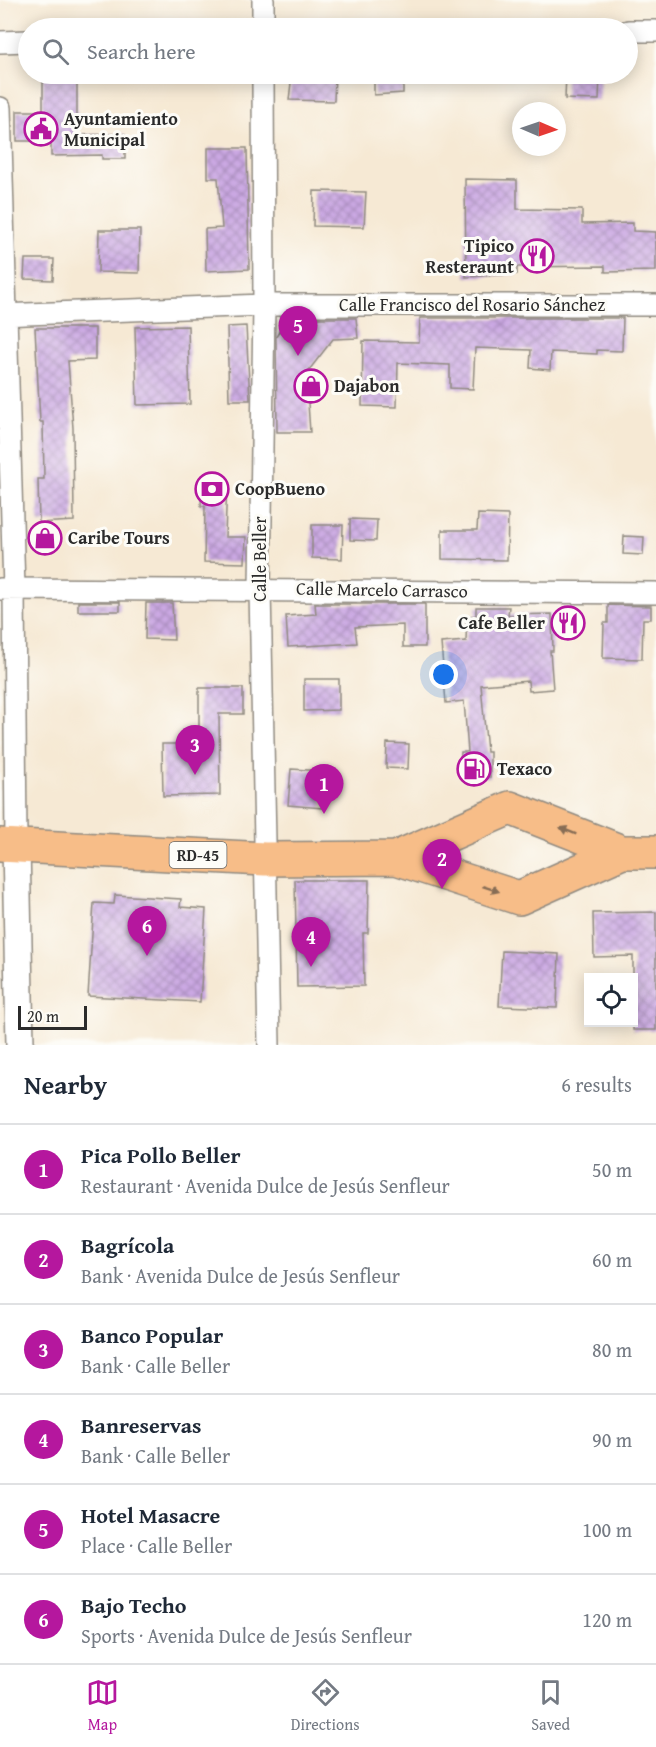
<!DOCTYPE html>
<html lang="en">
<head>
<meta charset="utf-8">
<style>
  body { margin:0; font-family:"Gentium Book Plus",serif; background:#f2f2f3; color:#1f2937 }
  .controls { position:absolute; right:18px; bottom:18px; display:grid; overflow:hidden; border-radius:0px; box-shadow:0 3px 15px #0003 }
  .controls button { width:54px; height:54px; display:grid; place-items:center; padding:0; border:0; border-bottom:2px solid #e0e1e3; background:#fff; color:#1f2937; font:30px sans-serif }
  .compass { position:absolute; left:512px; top:102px; width:54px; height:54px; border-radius:50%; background:#fff; box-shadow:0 3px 15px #0003; rotate:92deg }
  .scale { position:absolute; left:18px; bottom:15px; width:69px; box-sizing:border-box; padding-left:6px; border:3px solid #2b2b2b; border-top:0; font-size:16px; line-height:21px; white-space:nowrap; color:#2b2b2b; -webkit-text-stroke:4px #fdfcf7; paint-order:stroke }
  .you { position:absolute; left:444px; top:675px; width:21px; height:21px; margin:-15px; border:4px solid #fff; border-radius:50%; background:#1a73e8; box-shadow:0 0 0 9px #1a73e833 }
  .badge { display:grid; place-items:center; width:39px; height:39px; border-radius:50%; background:#b5179e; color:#fff; font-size:20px; font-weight:700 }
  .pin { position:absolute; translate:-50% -50px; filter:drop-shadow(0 2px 3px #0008) }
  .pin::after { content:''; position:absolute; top:32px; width:21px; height:18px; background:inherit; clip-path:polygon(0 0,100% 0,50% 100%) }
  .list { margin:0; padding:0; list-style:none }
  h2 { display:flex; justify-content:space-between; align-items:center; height:78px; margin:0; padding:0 24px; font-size:26px }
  h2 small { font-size:20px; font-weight:400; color:#747a83 }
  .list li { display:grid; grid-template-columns:39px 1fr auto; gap:18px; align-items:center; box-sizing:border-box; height:90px; padding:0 24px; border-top:2px solid #e0e1e3 }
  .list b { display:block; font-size:22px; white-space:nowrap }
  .list p { margin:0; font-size:20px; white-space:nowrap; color:#747a83 }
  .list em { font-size:20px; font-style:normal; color:#747a83 }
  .icon { flex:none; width:33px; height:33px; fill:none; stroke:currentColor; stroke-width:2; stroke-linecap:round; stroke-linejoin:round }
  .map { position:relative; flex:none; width:656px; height:1045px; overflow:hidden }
  .search { position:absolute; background:#fff; box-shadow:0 3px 15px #0003; left:18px; right:18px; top:18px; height:66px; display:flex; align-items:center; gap:15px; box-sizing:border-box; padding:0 21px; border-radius:33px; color:#747a83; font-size:22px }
  .sheet { height:618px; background:#fff }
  nav { display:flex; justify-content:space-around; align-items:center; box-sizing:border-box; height:84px; border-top:2px solid #e0e1e3; background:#fff; font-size:16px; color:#747a83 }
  nav a { display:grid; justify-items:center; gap:3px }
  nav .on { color:#b5179e }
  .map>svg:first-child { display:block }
  .building { fill:url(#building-cross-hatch) }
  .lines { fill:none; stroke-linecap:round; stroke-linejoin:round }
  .minor-casing { stroke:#908a80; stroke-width:24 }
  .tertiary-casing { stroke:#908a80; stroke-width:30 }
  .primary-casing { stroke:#908a80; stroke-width:36 }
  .minor { stroke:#fff; stroke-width:21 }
  .tertiary { stroke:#fff; stroke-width:27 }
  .primary { stroke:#f7bd88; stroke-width:33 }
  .oneway { fill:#876d55 }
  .labels { text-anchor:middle; stroke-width:6; stroke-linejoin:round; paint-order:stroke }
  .shield { fill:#fdfcf7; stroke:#6a6a68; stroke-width:1.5 }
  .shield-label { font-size:16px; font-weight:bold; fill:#2b2b2b }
  .poi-label { font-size:18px; font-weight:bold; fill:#2b2b2b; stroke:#fdfcf7; text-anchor:start }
  .street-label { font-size:18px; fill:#2b2b2b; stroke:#fdfcf7 }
</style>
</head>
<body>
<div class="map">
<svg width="656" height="1045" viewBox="0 0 656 1045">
  <defs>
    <pattern id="building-cross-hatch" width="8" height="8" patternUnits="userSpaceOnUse" patternTransform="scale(1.5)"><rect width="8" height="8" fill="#cba8e3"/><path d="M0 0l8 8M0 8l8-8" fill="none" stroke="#a589b8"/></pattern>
  </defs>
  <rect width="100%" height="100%" fill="#fdfcf7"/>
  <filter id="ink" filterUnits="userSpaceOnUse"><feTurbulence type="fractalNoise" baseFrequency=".0167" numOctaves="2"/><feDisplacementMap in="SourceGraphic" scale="12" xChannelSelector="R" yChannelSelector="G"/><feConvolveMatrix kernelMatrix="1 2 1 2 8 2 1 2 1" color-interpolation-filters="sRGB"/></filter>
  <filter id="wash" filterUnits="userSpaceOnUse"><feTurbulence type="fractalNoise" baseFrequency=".008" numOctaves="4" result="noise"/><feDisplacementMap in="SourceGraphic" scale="24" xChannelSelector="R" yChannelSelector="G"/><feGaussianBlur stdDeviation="1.35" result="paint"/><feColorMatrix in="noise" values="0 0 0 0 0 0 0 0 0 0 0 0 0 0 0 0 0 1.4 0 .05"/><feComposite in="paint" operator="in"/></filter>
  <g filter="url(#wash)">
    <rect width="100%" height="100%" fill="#f6e9d4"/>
    <g id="blocks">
      <path class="building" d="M43,74H77V135L125,134V159H102V155L51,156V141H17V111H43Z
        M292,74H335L334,101L289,100Z
        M374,74H403V93L374,95Z
        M566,74H600L599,100L565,99Z
        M208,148H247L249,269L206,271L205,229L222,228L218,178H208Z
        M465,179L517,180V209L582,210V224L633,223V231L656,232V271L605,272V266L517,267V274L466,277Z
        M314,191L366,192L364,227L313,226Z
        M99,230H140L139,273L98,272Z
        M25,259H54L53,280L24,279Z
        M287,318H356L358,338L333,339L306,374L310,432H277L276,337Z
        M420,318H623L622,351L597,350V354L551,352L550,370L530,368L531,350L475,348L473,389L450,388V365L398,363L397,407L362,406L363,341L419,342Z
        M188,326L190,404L137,405L135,327Z
        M246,326L250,400H229L227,327Z
        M35,328H95V360L68,361L73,428L74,521L39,523L38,479H44L43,422H40Z
        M202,480L227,481L225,537H246L245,563L204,562L205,506H201Z
        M478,514L508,515L507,560L442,559V530H477Z
        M350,519L377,520L376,541L350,540Z
        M312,525H343L342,559L312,558Z
        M624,536L644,537L643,555L623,554Z
        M78,602H120V611H78Z
        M146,603H172L174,640L145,639Z
        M315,604H425V647H403V625L355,627L357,643L288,647L286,616L316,614Z
        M608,605L651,606V619H643L642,659L603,658L604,623H608Z
        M476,607H509L508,615L552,614L553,651H550L553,689L529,691L528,681L481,685L487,752H490V777H460L461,752H468L464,701L446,703L441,643L466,641L467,616H476Z
        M304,679H339V710L304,711Z
        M199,688H243V714H219L220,795L163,796L162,744H199Z
        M387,743L409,744L408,769L386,768Z
        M291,769L324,771L322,808L288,805Z
        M295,880H369L368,933H363L364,986L297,987Z
        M115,895L181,899L180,907L206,909L200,1002L88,996L94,903L114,904Z
        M656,912V1030H633V956L594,957L593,913Z
        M502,951L559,954L557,1008L499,1006Z"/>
    </g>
  </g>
  <g filter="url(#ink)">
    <use href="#blocks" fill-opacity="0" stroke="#908a80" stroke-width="1.5"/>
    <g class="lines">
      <defs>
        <path id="minor" d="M263,0V28
          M628,31H656
          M0,42L28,41
          M263,74L264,305L260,589L269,1045
          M0,108L14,589L16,845
          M0,315L264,305H656
          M0,589L656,593"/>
        <path id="tertiary" d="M16,845L20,1045"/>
        <path id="primary" d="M0,845L265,859L396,858L519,898L622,852H656
          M396,858L510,808L622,852"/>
      </defs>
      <use href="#minor" class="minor-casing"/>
      <use href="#tertiary" class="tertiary-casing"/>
      <use href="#primary" class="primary-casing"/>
      <use href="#minor" class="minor"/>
      <use href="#tertiary" class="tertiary"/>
      <use href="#primary" class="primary"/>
    </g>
    <defs><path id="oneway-solid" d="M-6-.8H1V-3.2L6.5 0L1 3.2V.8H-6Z" transform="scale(1.5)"/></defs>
    <g class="oneway">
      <use href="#oneway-solid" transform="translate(568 831) rotate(-158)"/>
      <use href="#oneway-solid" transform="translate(491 889) rotate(18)"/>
    </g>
  </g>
  <defs>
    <symbol id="civic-ring" viewBox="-11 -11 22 22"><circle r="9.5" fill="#fdfcf7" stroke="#b5179e" stroke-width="1.5"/><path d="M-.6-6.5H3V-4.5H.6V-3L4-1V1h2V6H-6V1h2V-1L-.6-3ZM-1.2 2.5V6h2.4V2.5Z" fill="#b5179e"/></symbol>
    <symbol id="restaurant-ring" viewBox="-11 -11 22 22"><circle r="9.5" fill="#fdfcf7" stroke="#b5179e" stroke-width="1.5"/><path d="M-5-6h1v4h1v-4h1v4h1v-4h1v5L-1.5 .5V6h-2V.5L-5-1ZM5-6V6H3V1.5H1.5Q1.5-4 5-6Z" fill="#b5179e"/></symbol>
    <symbol id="shop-ring" viewBox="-11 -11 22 22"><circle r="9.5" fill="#fdfcf7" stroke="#b5179e" stroke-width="1.5"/><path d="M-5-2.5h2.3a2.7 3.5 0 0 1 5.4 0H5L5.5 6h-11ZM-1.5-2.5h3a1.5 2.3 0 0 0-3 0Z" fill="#b5179e"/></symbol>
    <symbol id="bank-ring" viewBox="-11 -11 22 22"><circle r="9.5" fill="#fdfcf7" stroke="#b5179e" stroke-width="1.5"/><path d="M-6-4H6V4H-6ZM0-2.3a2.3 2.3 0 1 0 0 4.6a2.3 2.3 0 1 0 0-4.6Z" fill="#b5179e"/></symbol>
    <symbol id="fuel-ring" viewBox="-11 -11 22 22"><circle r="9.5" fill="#fdfcf7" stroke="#b5179e" stroke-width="1.5"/><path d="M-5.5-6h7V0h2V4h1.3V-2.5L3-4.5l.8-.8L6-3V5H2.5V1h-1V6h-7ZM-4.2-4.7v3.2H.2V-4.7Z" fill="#b5179e"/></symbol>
  </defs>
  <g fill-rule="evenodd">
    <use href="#civic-ring" x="22" y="110" width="38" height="38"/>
    <use href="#restaurant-ring" x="518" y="237" width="38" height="38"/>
    <use href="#shop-ring" x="292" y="367" width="38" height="38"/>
    <use href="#bank-ring" x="193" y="470" width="38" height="38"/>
    <use href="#shop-ring" x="26" y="519" width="38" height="38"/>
    <use href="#restaurant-ring" x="549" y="604" width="38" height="38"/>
    <use href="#fuel-ring" x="455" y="750" width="38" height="38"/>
  </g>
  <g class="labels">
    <rect class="shield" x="169.5" y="842" width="57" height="26" rx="4.5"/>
    <g class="shield-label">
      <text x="198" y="861">RD-45</text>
    </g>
    <g class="poi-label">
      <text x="64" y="125">Ayuntamiento<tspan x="64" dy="21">Municipal</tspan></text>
      <text x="514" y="252" text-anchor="end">Tipico<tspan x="514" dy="21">Resteraunt</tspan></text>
      <text x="334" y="392">Dajabon</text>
      <text x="235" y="495">CoopBueno</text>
      <text x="68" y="544">Caribe Tours</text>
      <text x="545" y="629" text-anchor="end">Cafe Beller</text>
      <text x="497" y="775">Texaco</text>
    </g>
    <g class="street-label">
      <text x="472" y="311">Calle Francisco del Rosario Sánchez</text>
      <text transform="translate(260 559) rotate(-90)" y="6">Calle Beller</text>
      <text transform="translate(382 590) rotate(1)" y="6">Calle Marcelo Carrasco</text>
    </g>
  </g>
</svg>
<div class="controls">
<button><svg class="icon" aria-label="locate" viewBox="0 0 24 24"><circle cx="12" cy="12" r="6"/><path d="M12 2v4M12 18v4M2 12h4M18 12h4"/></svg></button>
</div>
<svg class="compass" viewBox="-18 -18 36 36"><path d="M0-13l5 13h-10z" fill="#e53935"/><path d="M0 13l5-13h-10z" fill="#747a83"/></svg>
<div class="scale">20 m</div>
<div class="you"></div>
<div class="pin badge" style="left:324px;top:814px">1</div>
<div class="pin badge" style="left:442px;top:889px">2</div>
<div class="pin badge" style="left:195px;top:775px">3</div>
<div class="pin badge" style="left:311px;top:967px">4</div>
<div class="pin badge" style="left:298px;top:356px">5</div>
<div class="pin badge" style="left:147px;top:956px">6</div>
<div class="search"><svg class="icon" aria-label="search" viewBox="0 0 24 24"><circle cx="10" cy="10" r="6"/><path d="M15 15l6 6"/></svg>Search here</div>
</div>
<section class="sheet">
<h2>Nearby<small>6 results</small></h2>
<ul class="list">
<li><span class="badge">1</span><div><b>Pica Pollo Beller</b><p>Restaurant · Avenida Dulce de Jesús Senfleur</p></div><em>50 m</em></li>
<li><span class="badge">2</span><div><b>Bagrícola</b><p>Bank · Avenida Dulce de Jesús Senfleur</p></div><em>60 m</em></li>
<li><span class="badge">3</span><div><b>Banco Popular</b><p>Bank · Calle Beller</p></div><em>80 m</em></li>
<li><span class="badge">4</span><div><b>Banreservas</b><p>Bank · Calle Beller</p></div><em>90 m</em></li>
<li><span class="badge">5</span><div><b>Hotel Masacre</b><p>Place · Calle Beller</p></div><em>100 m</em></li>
<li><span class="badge">6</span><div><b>Bajo Techo</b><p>Sports · Avenida Dulce de Jesús Senfleur</p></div><em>120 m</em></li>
</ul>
</section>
<nav>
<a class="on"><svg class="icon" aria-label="map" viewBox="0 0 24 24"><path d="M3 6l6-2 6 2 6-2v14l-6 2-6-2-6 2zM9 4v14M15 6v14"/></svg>Map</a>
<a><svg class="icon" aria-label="directions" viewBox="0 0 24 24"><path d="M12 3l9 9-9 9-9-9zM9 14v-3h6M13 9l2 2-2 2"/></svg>Directions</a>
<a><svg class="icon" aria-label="saved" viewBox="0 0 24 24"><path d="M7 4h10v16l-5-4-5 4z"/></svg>Saved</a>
</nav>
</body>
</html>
